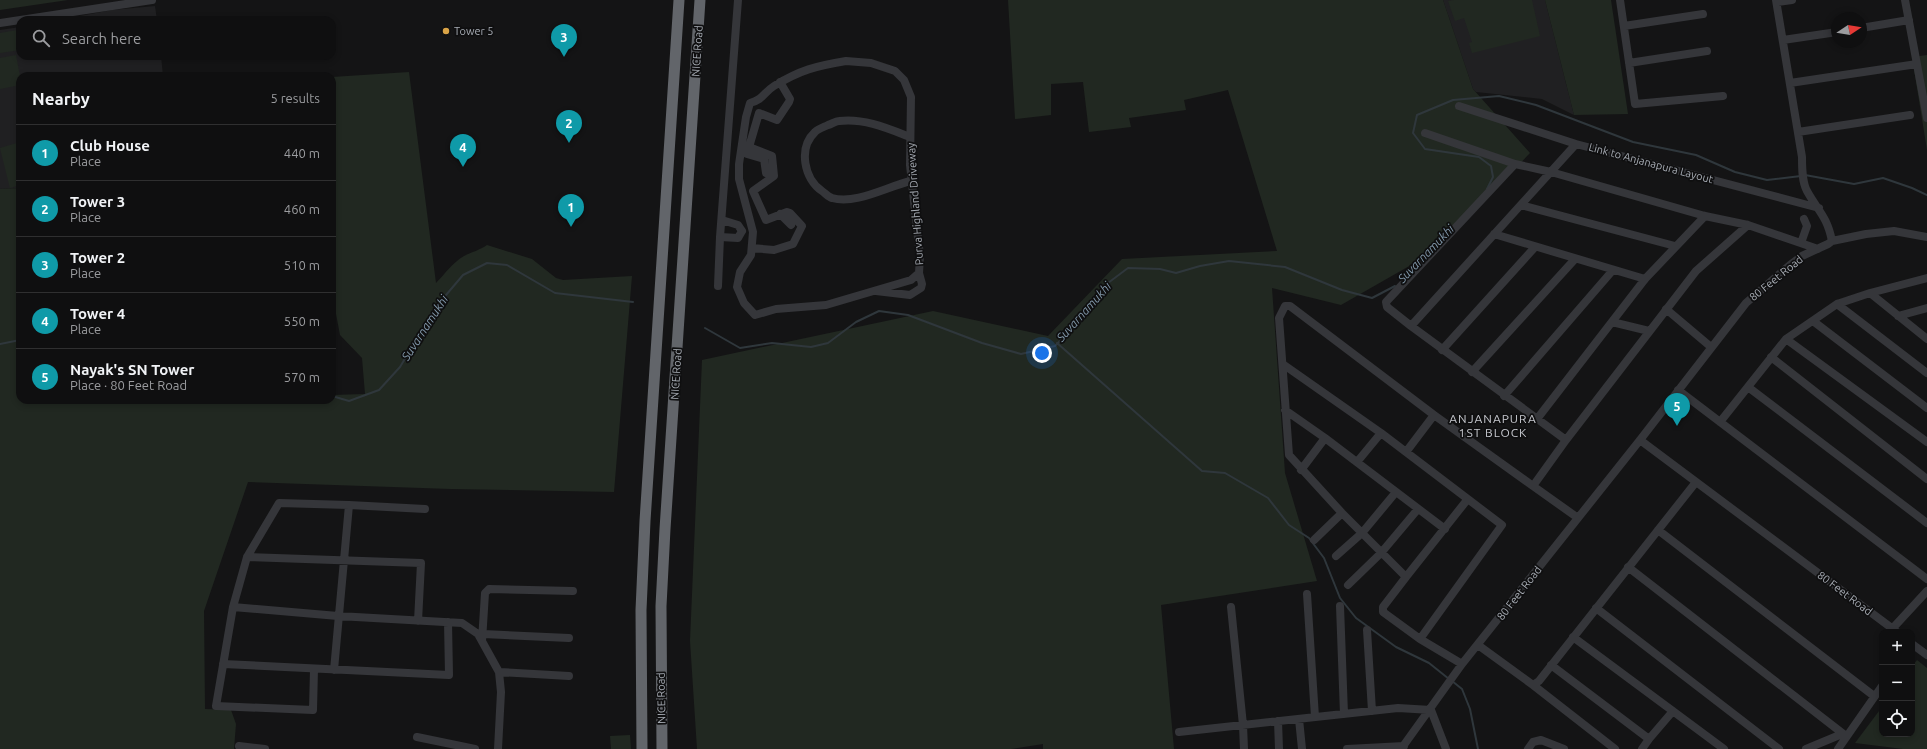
<!DOCTYPE html>
<html lang="en">
<head>
<meta charset="utf-8">
<style>
  body { margin:0; font-family:Ubuntu,sans-serif; background:#181819; color:#f1f3f6 }
  .controls { position:absolute; right:12px; bottom:12px; display:grid; overflow:hidden; border-radius:8px; box-shadow:0 2px 6px #0003 }
  .controls button { width:36px; height:36px; display:grid; place-items:center; padding:0; border:0; border-bottom:1px solid #2f2f30; background:#0f0f10; color:#f1f3f6; font:20px sans-serif }
  .compass { position:absolute; left:1831px; top:12px; width:36px; height:36px; border-radius:50%; background:#0f0f10; box-shadow:0 2px 6px #0003; rotate:78deg }
  .you { position:absolute; left:1042px; top:353px; width:14px; height:14px; margin:-10px; border:3px solid #fff; border-radius:50%; background:#1a73e8; box-shadow:0 0 0 6px #1a73e833 }
  .badge { display:grid; place-items:center; width:26px; height:26px; border-radius:50%; background:#daa447; color:#fff; font-size:13px; font-weight:700 }
  .pin { position:absolute; translate:-50% -33px; filter:drop-shadow(0 1px 2px #0008) }
  .pin::after { content:''; position:absolute; top:21px; width:14px; height:12px; background:inherit; clip-path:polygon(0 0,100% 0,50% 100%) }
  .list { margin:0; padding:0; list-style:none }
  h2 { display:flex; justify-content:space-between; align-items:center; height:52px; margin:0; padding:0 16px; font-size:17px }
  h2 small { font-size:13px; font-weight:400; color:#9b9c9f }
  .list li { display:grid; grid-template-columns:26px 1fr auto; gap:12px; align-items:center; box-sizing:border-box; height:56px; padding:0 16px; border-top:1px solid #2f2f30 }
  .list b { display:block; font-size:15px; white-space:nowrap }
  .list p { margin:0; font-size:13px; white-space:nowrap; color:#9b9c9f }
  .list em { font-size:13px; font-style:normal; color:#9b9c9f }
  .icon { flex:none; width:22px; height:22px; fill:none; stroke:currentColor; stroke-width:2; stroke-linecap:round; stroke-linejoin:round }
  .map { position:relative; flex:none; width:1927px; height:749px; overflow:hidden }
  .search { position:absolute; background:#0f0f10; box-shadow:0 2px 6px #0003; left:16px; top:16px; width:320px; height:44px; display:flex; align-items:center; gap:10px; box-sizing:border-box; padding:0 14px; border-radius:12px; color:#9b9c9f; font-size:15px }
  .panel { position:absolute; background:#0f0f10; box-shadow:0 2px 6px #0003; left:16px; top:72px; width:320px; height:332px; border-radius:12px }
  .map>svg:first-child { display:block }
  .built { fill:#202022 }
  .green { fill:#212821 }
  .lines { fill:none; stroke-linecap:round; stroke-linejoin:round }
  .stream { stroke:#2f373c; stroke-width:2 }
  .minor { stroke:#35363a; stroke-width:8 }
  .highway { stroke:#62656a; stroke-width:11 }
  .poi-dot { fill:#daa447; stroke:#0f0f10; stroke-width:1.5 }
  .labels { text-anchor:middle; stroke-width:3.5; stroke-linejoin:round; paint-order:stroke }
  .poi-label { font-size:11px; fill:#a7acb4; stroke:#0f0f10; text-anchor:start }
  .street-label { font-size:11px; fill:#a7acb4; stroke:#0f0f10 }
  .water-label { font-size:12px; font-style:italic; fill:#8399ab; stroke:#0f0f10 }
  .neighbourhood-label { font-size:12px; letter-spacing:1px; fill:#c8cad0; stroke:#0f0f10 }
</style>
</head>
<body>
<div class="map">
<svg width="1927" height="749" viewBox="0 0 1927 749">
  <rect width="100%" height="100%" fill="#141415"/>
  <path class="built" d="M1443,0H1545L1574,115L1542,99L1476,92L1473,89Z
    M155,6L157,20H58L112,10Z
    M20,27V56H161L163,76H20V188L0,189V30Z"/>
  <path class="green" d="M0,0H68L0,10Z
    M1008,0H1443L1473,89L1530,153L1439,249L1341,305L1272,288L1285,473L1317,581L1161,605L1174,749H1043V744L1011,749H697L690,641L702,360L933,311L1048,336L1122,259L1277,251L1228,90L1184,100L1186,110L1129,118L1131,127L1089,132L1083,82L1051,84V115L1015,119Z
    M1454,0H1532L1540,36L1472,53L1469,43L1472,42L1464,18L1455,21L1448,1Z
    M1545,0H1611L1628,114L1574,115Z
    M17,30L20,50L0,53V33Z
    M16,55L20,76V85L0,89V58Z
    M1927,55V150L1912,57Z
    M409,72L436,283C445,274 452,263 464,256C472,252 480,250 487,245L532,259L556,278L563,280L632,276L614,492L451,489L248,482L204,611L205,709L231,710L236,724L234,749H0V189L20,188V400H332V395L365,394L362,358L340,335L332,293V77Z
    M20,142V185L10,188L0,148Z
    M1917,660L1927,668V749H1903L1855,743L1882,707V734H1912V666Z
    M630,735L631,749H611L610,736Z"/>
  <g class="lines">
    <path class="stream" d="M1805,175L1854,184L1883,178L1912,188L1927,195
      M1487,189L1493,177L1491,166L1479,157L1425,149L1413,133L1417,115L1453,100L1499,96L1536,105L1633,142L1696,155L1735,172L1767,180L1801,176
      M705,328L740,348L772,343L811,347L828,343L856,322L879,311L908,315L982,343L1021,354L1055,346L1083,317L1108,283L1128,268L1160,269L1176,273L1200,266L1229,261L1285,267L1342,290L1372,298L1395,286
      M1057,343L1202,471L1225,473L1268,498L1289,525L1309,538L1324,558L1340,598L1356,618L1396,647L1429,663L1449,679
      M0,344L20,340
      M332,396L349,401L379,390L400,367L435,308L463,275L487,263L507,265L555,293L633,302
      M1452,681L1462,689L1470,709L1478,749"/>
    <path class="minor" d="M1620,0L1635,104L1723,96
      M1776,0L1802,157C1802,168 1802,182 1807,191C1818,211 1827,216 1832,241
      M1905,0L1927,118
      M1777,2L1792,0
      M0,23L152,0
      M1624,26L1703,14
      M1861,28L1909,20
      M1783,40L1837,32
      M846,61L871,63L895,71L904,80L911,97L910,165L920,256L919,273L911,280L826,305L776,309L755,315L744,303L737,287L740,272L751,255L753,232L739,179V164L746,117L750,103C764,99 763,93 774,86C800,70 816,66 846,61Z
      M1629,63L1707,51
      M1790,83L1917,64
      M1459,106L1576,144
      M1798,132L1910,115
      M1425,133L1515,164
      M910,137C887,128 864,118 839,121C835,121 832,124 828,125C824,127 818,129 815,132C798,148 804,179 822,191C825,193 828,197 832,198C856,205 888,186 911,181
      M749,147L747,154L764,159L766,173
      M1521,205L1675,246
      M780,214L791,225
      M722,220L738,225L742,231
      M1494,234L1645,279
      M720,237L738,238L742,231
      M1801,243L1807,226L1804,219
      M752,248L774,250L793,244L802,226L790,213L787,212L766,220L753,191L774,176L772,156L749,147L759,113L777,120L789,102L790,99L780,82
      M718,286L720,237L738,0
      M876,291L910,295L921,288L922,284L919,273
      M1870,293L1927,278
      M1837,304L1927,373
      M1666,309L1711,347
      M1898,316L1927,308
      M1813,321L1927,408
      M1612,322L1649,331
      M1411,326L1576,144L1819,208
      M1786,339L1927,442
      M1442,350L1535,247
      M1771,357L1927,479
      M1284,365L1381,433L1502,525L1420,639
      M1472,372L1575,259
      M1748,387L1927,523
      M1678,390L1927,579
      M1504,396L1613,270
      M1285,410L1325,438L1445,529
      M1537,419L1645,279L1705,216
      M1720,422L1786,339L1837,304L1870,293L1927,339
      M1566,440L1411,326L1387,307L1386,302L1515,164L1551,172L1705,216L1748,225L1818,249
      M1640,440L1897,632
      M1406,452L1434,415
      M1357,462L1381,433
      M1301,470L1325,438
      M349,505L425,509
      M1578,518L1533,486L1566,440L1696,271L1748,225
      M1658,530L1874,696
      M1314,540L1342,513
      M1336,556L1362,533L1396,492
      M247,557L421,563L418,621
      M1628,567L1846,736
      M1406,577L1467,500
      M1348,585L1381,553L1418,509
      M1307,594L1315,717
      M1340,606L1344,714
      M233,607L338,616L462,623L478,634L499,672L501,692L498,749
      M1231,607L1243,725L1244,749
      M1596,608L1779,749
      M1892,629L1927,591
      M1367,630L1372,711
      M483,634L569,638
      M1573,637L1724,749
      M482,641L485,593L489,589L573,591
      M1912,644L1927,655
      M1478,645L1533,685L1539,681L1696,482
      M223,664L449,675L448,622
      M1462,664L1420,639L1383,612V607L1406,577L1342,513L1289,455L1279,318L1285,306H1290L1434,415L1533,486
      M1551,665L1649,739L1673,711
      M314,669L313,710L216,706L233,607L247,557L279,503L349,505L334,670
      M499,672L569,676
      M1533,685L1615,749
      M1299,719L1302,749
      M1278,721L1279,749
      M1179,732L1398,708L1431,710L1446,749
      M417,737L475,749
      M239,746L265,749
      M1347,749L1404,746
      M1401,749L1462,664L1640,440L1746,303L1790,265L1802,256L1828,244L1832,241L1866,234L1894,231L1927,237
      M1528,749L1533,742L1541,740L1564,749
      M1642,749L1649,739
      M1806,749L1842,734
      M1838,749L1882,686"/>
    <path class="highway" d="M642,749L641,610L645,521L679,0
      M662,749L661,606L665,529L700,0"/>
  </g>
  <circle class="poi-dot" cx="446" cy="31" r="4"/>
  <g class="labels">
    <g class="poi-label">
      <text x="454" y="35">Tower 5</text>
    </g>
    <g class="street-label">
      <text transform="translate(697 51) rotate(-86)" y="4">NICE Road</text>
      <text transform="translate(1651 163) rotate(15)" y="4">Link to Anjanapura Layout</text>
      <text transform="translate(915 204) rotate(-94)" y="4">Purva Highland Driveway</text>
      <text transform="translate(1776 278) rotate(-39)" y="4">80 Feet Road</text>
      <text transform="translate(676 374) rotate(-86)" y="4">NICE Road</text>
      <text transform="translate(1519 593) rotate(-52)" y="4">80 Feet Road</text>
      <text transform="translate(1845 593) rotate(37)" y="4">80 Feet Road</text>
      <text transform="translate(661 698) rotate(-91)" y="4">NICE Road</text>
    </g>
    <g class="water-label">
      <text transform="translate(1426 254) rotate(-46)" y="4">Suvarnamukhi</text>
      <text transform="translate(1084 312) rotate(-48)" y="4">Suvarnamukhi</text>
      <text transform="translate(425 328) rotate(-57)" y="4">Suvarnamukhi</text>
    </g>
    <g class="neighbourhood-label">
      <text x="1493" y="423">ANJANAPURA<tspan x="1493" dy="14">1ST BLOCK</tspan></text>
    </g>
  </g>
</svg>
<div class="controls">
<button>+</button>
<button>−</button>
<button><svg class="icon" aria-label="locate" viewBox="0 0 24 24"><circle cx="12" cy="12" r="6"/><path d="M12 2v4M12 18v4M2 12h4M18 12h4"/></svg></button>
</div>
<svg class="compass" viewBox="-18 -18 36 36"><path d="M0-13l5 13h-10z" fill="#e53935"/><path d="M0 13l5-13h-10z" fill="#9b9c9f"/></svg>
<div class="you"></div>
<div class="pin badge" style="left:571px;top:227px;background:#0f9aa8">1</div>
<div class="pin badge" style="left:569px;top:143px;background:#0f9aa8">2</div>
<div class="pin badge" style="left:564px;top:57px;background:#0f9aa8">3</div>
<div class="pin badge" style="left:463px;top:167px;background:#0f9aa8">4</div>
<div class="pin badge" style="left:1677px;top:426px;background:#0f9aa8">5</div>
<div class="search"><svg class="icon" aria-label="search" viewBox="0 0 24 24"><circle cx="10" cy="10" r="6"/><path d="M15 15l6 6"/></svg>Search here</div>
<section class="panel">
<h2>Nearby<small>5 results</small></h2>
<ul class="list">
<li><span class="badge" style="background:#0f9aa8">1</span><div><b>Club House</b><p>Place</p></div><em>440 m</em></li>
<li><span class="badge" style="background:#0f9aa8">2</span><div><b>Tower 3</b><p>Place</p></div><em>460 m</em></li>
<li><span class="badge" style="background:#0f9aa8">3</span><div><b>Tower 2</b><p>Place</p></div><em>510 m</em></li>
<li><span class="badge" style="background:#0f9aa8">4</span><div><b>Tower 4</b><p>Place</p></div><em>550 m</em></li>
<li><span class="badge" style="background:#0f9aa8">5</span><div><b>Nayak's SN Tower</b><p>Place · 80 Feet Road</p></div><em>570 m</em></li>
</ul>
</section>
</div>
</body>
</html>
